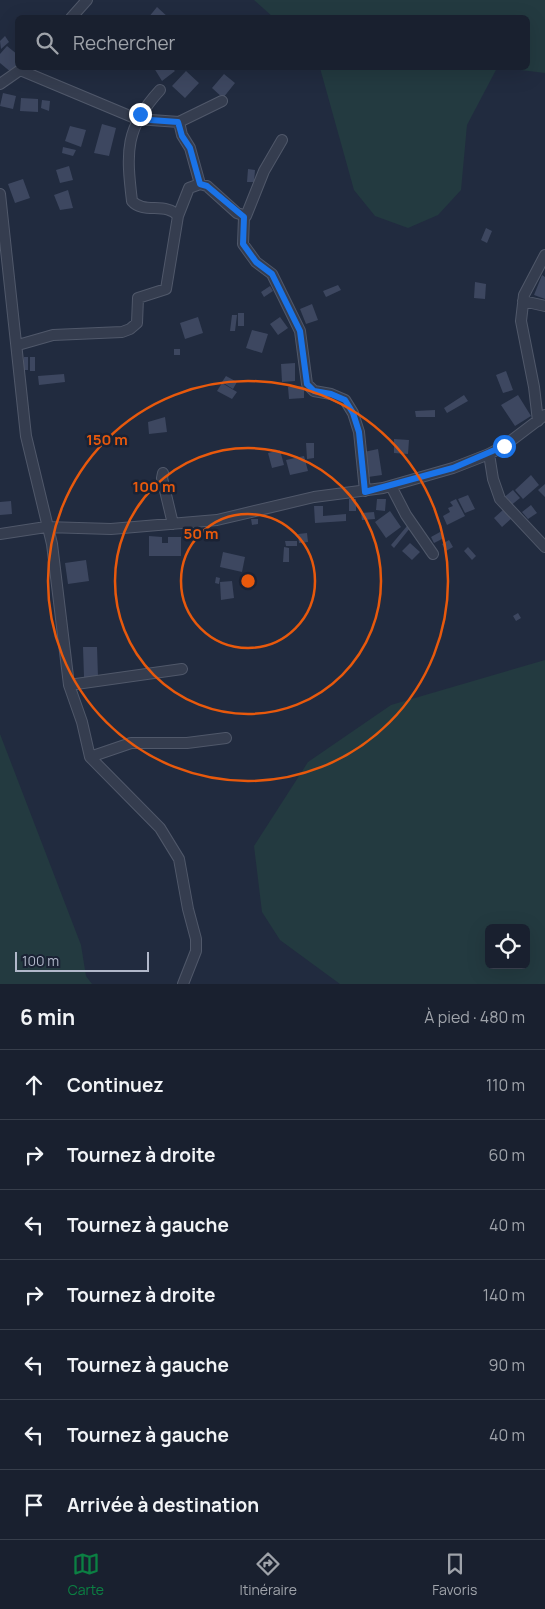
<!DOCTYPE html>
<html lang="fr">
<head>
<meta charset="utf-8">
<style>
  body { margin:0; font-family:Manrope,sans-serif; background:#222837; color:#f1f3f6 }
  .controls { position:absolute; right:15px; bottom:15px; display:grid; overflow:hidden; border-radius:8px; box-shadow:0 5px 20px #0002 }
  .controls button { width:45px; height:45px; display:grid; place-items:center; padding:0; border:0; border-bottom:1px solid #373e4b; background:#19202f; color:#f1f3f6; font:25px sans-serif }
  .scale { position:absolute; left:15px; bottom:12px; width:134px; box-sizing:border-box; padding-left:5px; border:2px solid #b1b8ca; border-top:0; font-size:14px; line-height:18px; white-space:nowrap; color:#b1b8ca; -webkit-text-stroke:4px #1a2234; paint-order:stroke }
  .stop { position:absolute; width:15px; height:15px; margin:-11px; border:4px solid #1a73e8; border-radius:50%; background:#fff }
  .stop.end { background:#1a73e8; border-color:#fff; box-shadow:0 1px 5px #0008 }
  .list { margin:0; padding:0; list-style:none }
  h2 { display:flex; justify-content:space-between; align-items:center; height:65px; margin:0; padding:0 20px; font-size:21px }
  h2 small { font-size:16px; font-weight:400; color:#9fa3aa }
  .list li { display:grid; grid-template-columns:32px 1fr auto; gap:15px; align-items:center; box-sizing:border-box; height:70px; padding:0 20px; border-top:1px solid #373e4b }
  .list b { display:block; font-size:19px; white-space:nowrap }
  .list em { font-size:16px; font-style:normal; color:#9fa3aa }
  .icon { flex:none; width:28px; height:28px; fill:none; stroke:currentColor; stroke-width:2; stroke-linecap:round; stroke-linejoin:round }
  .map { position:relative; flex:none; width:545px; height:984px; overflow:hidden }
  .search { position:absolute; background:#19202f; box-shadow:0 5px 20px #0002; left:15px; right:15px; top:15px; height:55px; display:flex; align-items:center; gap:12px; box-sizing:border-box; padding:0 18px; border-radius:8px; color:#9fa3aa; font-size:19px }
  .sheet { height:555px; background:#19202f }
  nav { display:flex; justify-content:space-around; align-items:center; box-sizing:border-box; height:70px; border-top:1px solid #373e4b; background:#19202f; font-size:14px; color:#9fa3aa }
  nav a { display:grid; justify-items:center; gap:2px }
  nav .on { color:#0b8043 }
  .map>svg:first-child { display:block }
  .green { fill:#233a40; fill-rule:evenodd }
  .building { fill:#3d4760 }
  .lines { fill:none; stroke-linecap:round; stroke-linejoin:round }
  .minor-casing { stroke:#50586a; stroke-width:12 }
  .minor { stroke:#353d4f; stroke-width:10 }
  .route { stroke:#1a73e8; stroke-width:6 }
  .ring { fill:none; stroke:#e8590c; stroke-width:2.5 }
  .centre { fill:#e8590c; stroke:#1a2234; stroke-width:2.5 }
  .ring-label { font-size:15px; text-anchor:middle; font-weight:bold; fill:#e8590c; stroke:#1a2234; stroke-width:5; stroke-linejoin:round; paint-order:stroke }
</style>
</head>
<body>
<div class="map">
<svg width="545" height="984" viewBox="0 0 545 984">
  <rect width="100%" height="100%" fill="#212b3f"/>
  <path class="green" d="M254,0H545V73L504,68H528V18L273,17Z
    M320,68H497L467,125L461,190L438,215L408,228L375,216L354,190Z
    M545,660V984H340L280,940L262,912L254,846L308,762L391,705ZM489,928H526V965H489Z
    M0,734L81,945L86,976L92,984H0Z"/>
  <path class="building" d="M157,7L169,18H148Z
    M5,36L9,42L1,49L0,41Z
    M7,46L18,55V66L12,73L0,63V54Z
    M154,68H172L175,71L162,81Z
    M186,71L199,83L185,98L172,86Z
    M224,74L235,83L223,98L212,88Z
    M3,93L16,96L13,109L0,106Z
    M21,98L38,99V112L20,111Z
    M42,100L50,101L49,111L41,108Z
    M102,124L116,128L109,156L94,153Z
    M70,126L86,130L81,147L65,141Z
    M63,147L76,150L73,156L62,153Z
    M69,166L73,180L60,183L56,170Z
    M248,169L255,170L254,182H247Z
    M23,179L30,198L15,203L8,184Z
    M68,190L73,208L60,210L54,195Z
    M486,228L492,231L487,243L481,240Z
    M542,275L545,277V299L534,295Z
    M475,282L486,284L485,299L474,298Z
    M338,285L341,290L326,297L323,291Z
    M270,286L273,291L264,297L261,292Z
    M312,304L318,320L306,324L300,309Z
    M238,313H244V326H238Z
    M232,315H237L235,331H230Z
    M198,317L203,333L185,339L180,323Z
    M280,317L288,328L278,335L270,324Z
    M252,330L268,334L262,353L246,348Z
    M174,349H180V355H174Z
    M24,357H28V370H24Z
    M30,357H35V371H30Z
    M295,363V381L282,382L281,364Z
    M506,371L513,390L503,393L496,375Z
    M64,374L65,382L39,385L38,376Z
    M226,376L237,382L233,389L222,382Z
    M222,383L237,392L232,399L217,391Z
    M304,386V398L289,399L288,387Z
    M464,395L468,401L447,413L444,408Z
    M518,395L531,416L515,426L501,405Z
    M435,410V417H416L415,411Z
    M165,417L167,432L149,434L148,422Z
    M394,439L409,440L408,454L394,453Z
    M306,443H314V458L307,459Z
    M378,449L382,475L368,477L364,452Z
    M280,450L284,465L272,468L268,453Z
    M304,456L308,471L290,475L286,460Z
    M531,475L539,485L523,499L515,490Z
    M545,484V497L538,490Z
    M513,490L520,498L509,507L503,498Z
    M468,495L475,509L465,513L458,499Z
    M349,499H356V511H349Z
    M377,499H386L385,511L376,510Z
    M456,499L465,516L447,525L443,516L450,512L448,508L453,506L450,502Z
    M11,501L12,514L0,515V502Z
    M531,505L537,513L528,519L522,512Z
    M314,506H323V516L346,514V521L315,523Z
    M504,509L512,518L502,527L494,518Z
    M390,511L401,527L386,538L375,522Z
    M374,512L375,519L362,520L361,513Z
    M251,519H258V524L252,525Z
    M407,526L410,528L394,548L391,545Z
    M440,532L444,538L434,543L431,537Z
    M307,533L308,542L299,543L298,534Z
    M149,536L162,537V543H168V537H181V556H149Z
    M449,540L453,547L446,551L442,544Z
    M285,541H297V546H286Z
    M410,543L420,552L412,560L402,551Z
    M284,547L289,548V562H283Z
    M468,547L476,556L472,560L464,551Z
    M223,552L245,557L242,572L220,567Z
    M86,560L89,581L68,584L65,563Z
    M216,577L220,578L219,584L215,583Z
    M232,581L234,598L221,600L220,582Z
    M518,613L521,618L516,621L513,616Z
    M83,647H97L98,677H84Z"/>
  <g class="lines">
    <defs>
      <path id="minor" d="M71,18L87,0
        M20,70L137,119L179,122L222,101
        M0,84L23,68
        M160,90C125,128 126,151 132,201C143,214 167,202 178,216
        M179,122L182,135L190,148L200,184
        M0,194L26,436L52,544L69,685L82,722L90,757L160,828L179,859L188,909L196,939V951L183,984
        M244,217L243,244L256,262L272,274L300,331L307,384L314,391L331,394L345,400L353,413L359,432L365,491
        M523,301L545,306
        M18,345L53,335L122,332L130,329L137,323L138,298L166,289L178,216L189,188L200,184L207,186L237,213L246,216L264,171L282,140
        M538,421L534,387L521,321L524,295L545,255
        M489,454L493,479L500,499L545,547
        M163,473L162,478L173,524
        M391,486L406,515L433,554
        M0,534L46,527L111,529L217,520L314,497L383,488L453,468L489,454L504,446L545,415
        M69,685L182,669
        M90,757L131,743H187L226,738"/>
    </defs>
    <use href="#minor" class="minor-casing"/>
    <use href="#minor" class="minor"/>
  </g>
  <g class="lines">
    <path class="route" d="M140,114L137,119L178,122L182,136L190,148L200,184L207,186L244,217L243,244L256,262L272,274L300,331L307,384L314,391L331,394L345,400L353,413L359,432L365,492L453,468L504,446"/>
  </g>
  <g class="ring">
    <circle cx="248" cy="581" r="67"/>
    <circle cx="248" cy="581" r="133"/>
    <circle cx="248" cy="581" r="200"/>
  </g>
  <circle cx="248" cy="581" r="8" class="centre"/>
  <g class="ring-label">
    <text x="107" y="445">150 m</text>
    <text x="154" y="492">100 m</text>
    <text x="201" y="539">50 m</text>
  </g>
</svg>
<div class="controls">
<button><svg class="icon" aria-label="locate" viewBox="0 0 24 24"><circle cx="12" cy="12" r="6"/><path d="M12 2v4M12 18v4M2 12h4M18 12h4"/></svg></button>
</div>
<div class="scale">100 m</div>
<div class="stop" style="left:504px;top:446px"></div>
<div class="stop end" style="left:140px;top:114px"></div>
<div class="search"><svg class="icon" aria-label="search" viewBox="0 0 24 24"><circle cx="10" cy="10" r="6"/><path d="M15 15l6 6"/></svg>Rechercher</div>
</div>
<section class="sheet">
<h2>6 min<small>À pied · 480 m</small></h2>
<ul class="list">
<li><svg class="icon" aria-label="ahead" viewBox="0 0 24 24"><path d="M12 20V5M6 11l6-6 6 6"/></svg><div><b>Continuez</b></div><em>110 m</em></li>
<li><svg class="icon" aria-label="right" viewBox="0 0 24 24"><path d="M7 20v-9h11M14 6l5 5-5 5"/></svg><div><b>Tournez à droite</b></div><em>60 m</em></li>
<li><svg class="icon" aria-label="left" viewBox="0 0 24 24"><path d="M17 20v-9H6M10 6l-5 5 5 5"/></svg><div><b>Tournez à gauche</b></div><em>40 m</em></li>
<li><svg class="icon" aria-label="right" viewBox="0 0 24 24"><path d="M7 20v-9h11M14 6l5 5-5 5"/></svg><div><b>Tournez à droite</b></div><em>140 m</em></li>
<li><svg class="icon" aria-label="left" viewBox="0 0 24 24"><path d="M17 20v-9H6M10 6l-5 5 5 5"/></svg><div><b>Tournez à gauche</b></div><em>90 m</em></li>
<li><svg class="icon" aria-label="left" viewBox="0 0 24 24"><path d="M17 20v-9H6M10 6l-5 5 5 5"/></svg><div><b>Tournez à gauche</b></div><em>40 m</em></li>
<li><svg class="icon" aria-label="arrive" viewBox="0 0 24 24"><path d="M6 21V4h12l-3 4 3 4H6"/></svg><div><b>Arrivée à destination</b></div></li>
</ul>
</section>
<nav>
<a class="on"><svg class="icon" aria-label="map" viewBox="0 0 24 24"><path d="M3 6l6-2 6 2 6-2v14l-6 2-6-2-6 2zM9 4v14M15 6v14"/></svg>Carte</a>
<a><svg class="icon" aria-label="directions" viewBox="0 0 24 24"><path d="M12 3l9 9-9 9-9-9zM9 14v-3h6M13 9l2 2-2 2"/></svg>Itinéraire</a>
<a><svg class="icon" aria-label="saved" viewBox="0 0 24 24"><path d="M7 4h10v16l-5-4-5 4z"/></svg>Favoris</a>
</nav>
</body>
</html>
